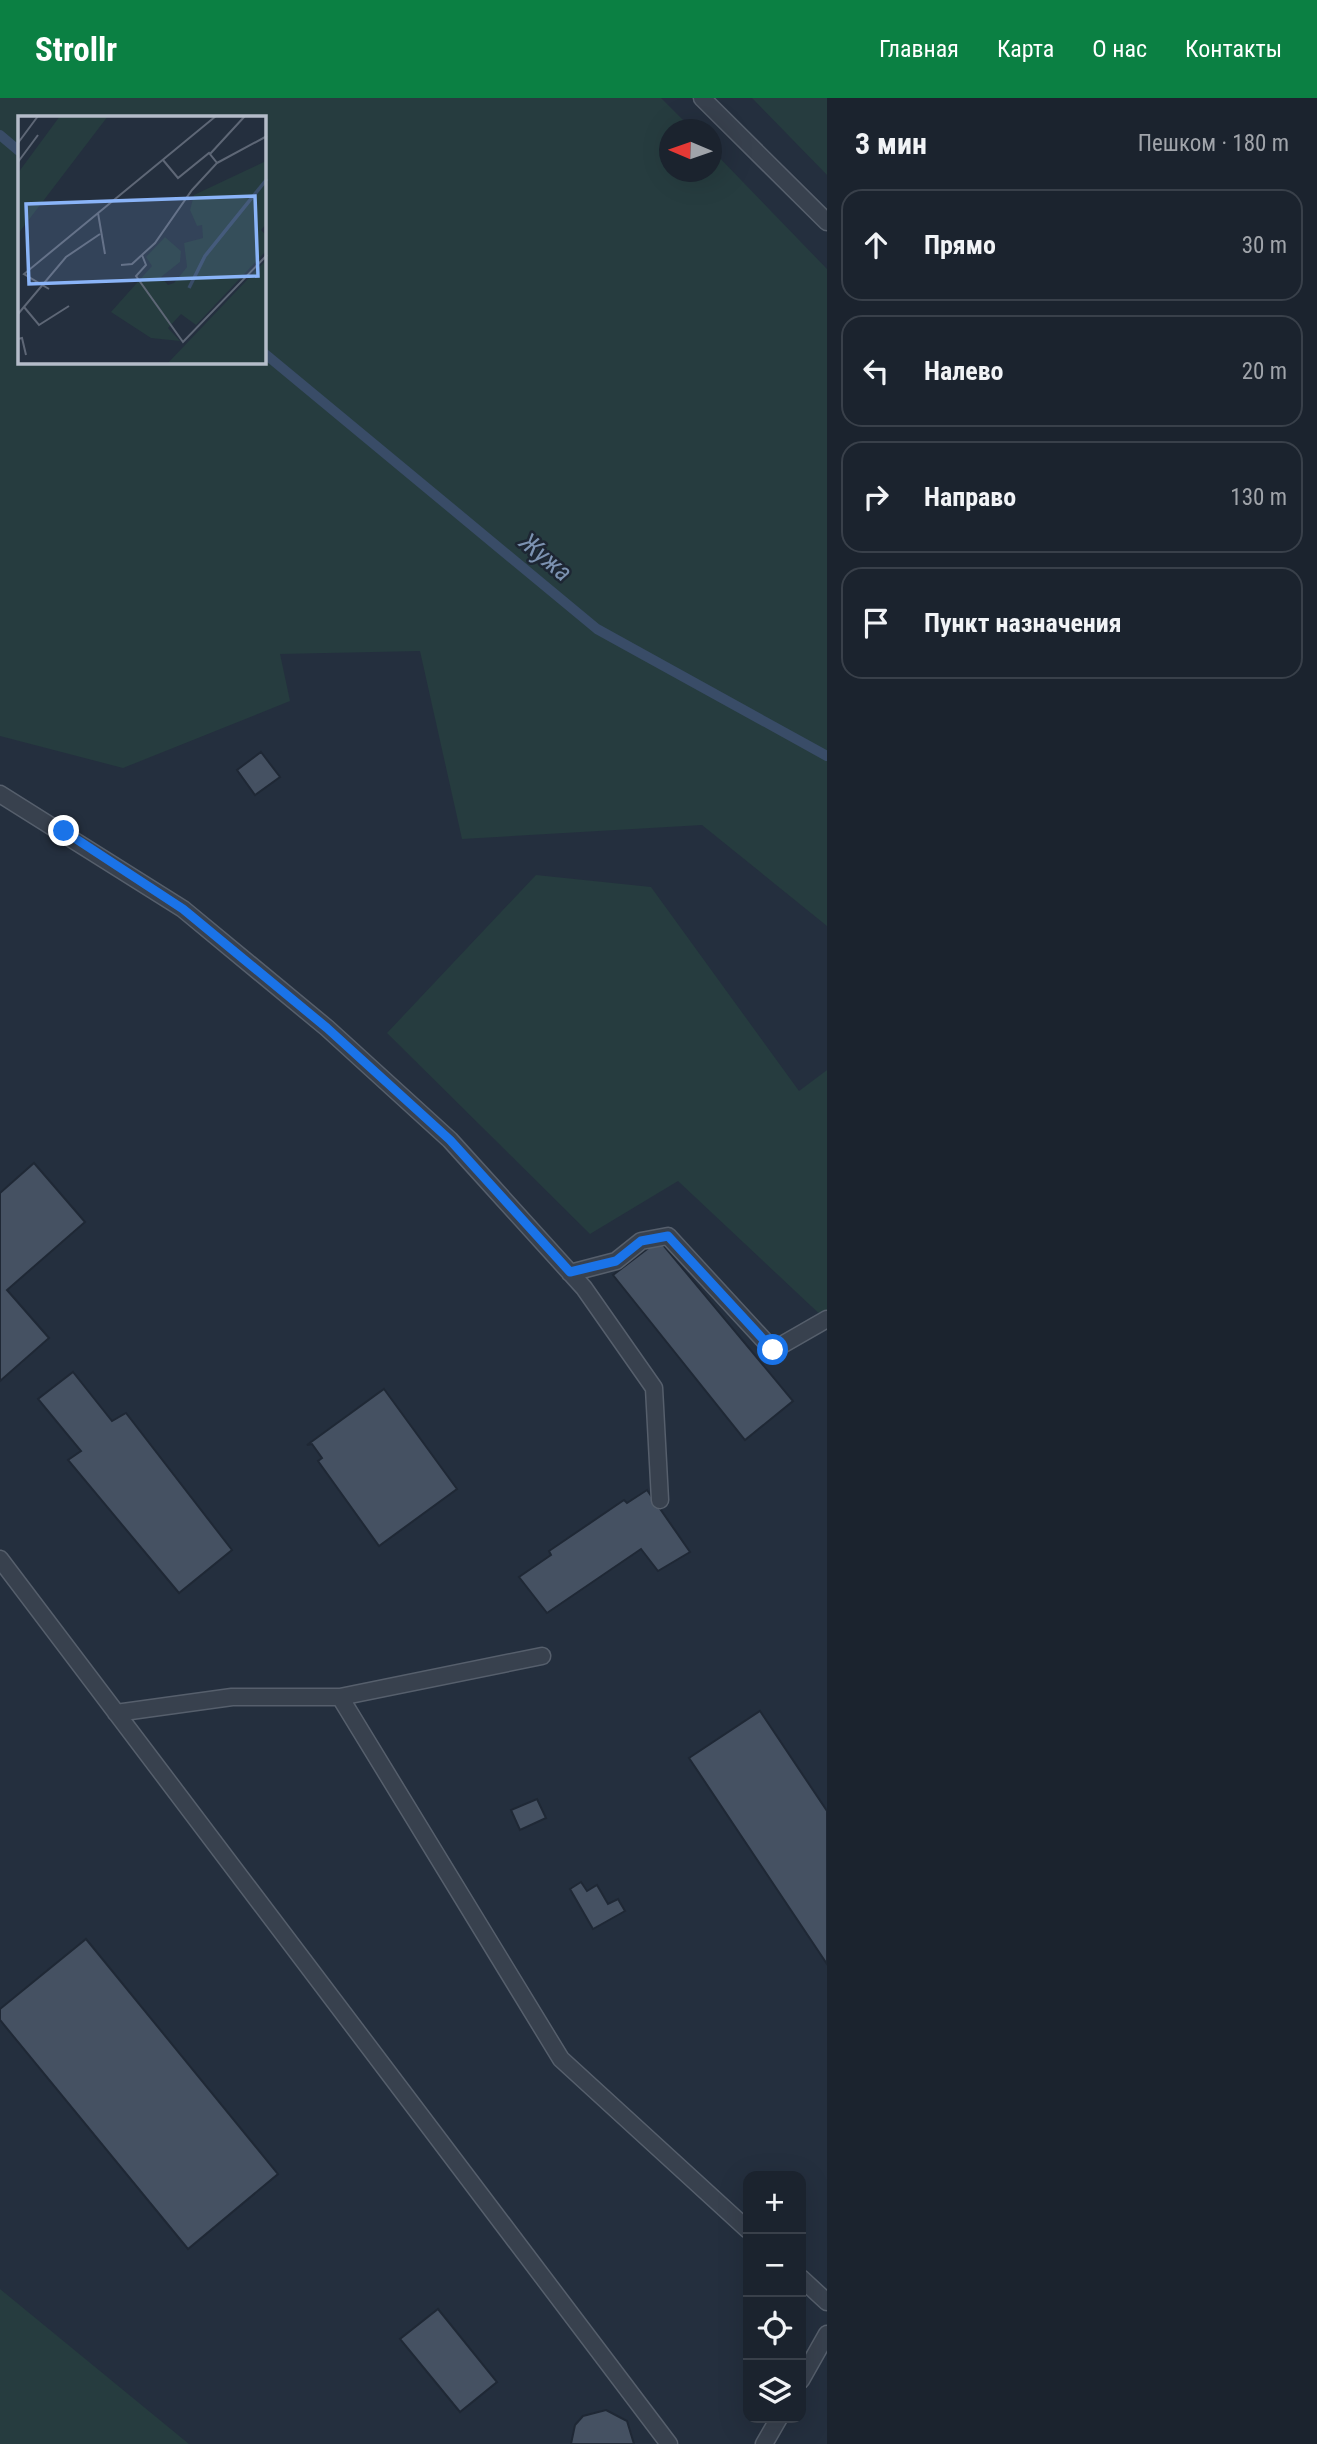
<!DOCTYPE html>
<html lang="ru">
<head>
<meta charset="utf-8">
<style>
  body { margin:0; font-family:"Roboto Condensed",sans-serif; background:#242b36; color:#f1f3f6 }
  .controls { position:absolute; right:21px; bottom:21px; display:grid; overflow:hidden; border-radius:14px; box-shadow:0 7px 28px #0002 }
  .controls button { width:63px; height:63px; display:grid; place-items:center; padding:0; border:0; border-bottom:2px solid #39404a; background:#1b232e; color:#f1f3f6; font:35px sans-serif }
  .compass { position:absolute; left:659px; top:21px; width:63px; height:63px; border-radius:50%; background:#1b232e; box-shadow:0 7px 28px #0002; rotate:272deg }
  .stop { position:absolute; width:21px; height:21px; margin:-16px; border:5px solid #1a73e8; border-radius:50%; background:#fff }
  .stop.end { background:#1a73e8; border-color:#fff; box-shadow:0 2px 7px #0008 }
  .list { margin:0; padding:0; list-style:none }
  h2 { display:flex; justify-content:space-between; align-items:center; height:91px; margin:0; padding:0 28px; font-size:30px }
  h2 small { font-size:23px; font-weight:400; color:#a0a4aa }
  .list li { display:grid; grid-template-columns:46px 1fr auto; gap:21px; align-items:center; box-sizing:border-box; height:112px; margin:0 14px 14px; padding:0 14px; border:2px solid #39404a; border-radius:21px }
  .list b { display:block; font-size:26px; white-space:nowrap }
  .list em { font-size:23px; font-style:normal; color:#a0a4aa }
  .icon { flex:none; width:38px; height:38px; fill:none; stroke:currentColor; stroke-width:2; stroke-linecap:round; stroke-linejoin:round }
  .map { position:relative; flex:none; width:827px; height:2346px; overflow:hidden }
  header { display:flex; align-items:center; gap:42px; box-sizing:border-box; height:98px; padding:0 35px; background:#0b8043; color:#fff }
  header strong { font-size:33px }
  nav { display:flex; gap:38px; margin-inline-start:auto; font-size:24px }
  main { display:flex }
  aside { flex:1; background:#1b232e }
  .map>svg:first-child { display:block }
  .green { fill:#263c3f; fill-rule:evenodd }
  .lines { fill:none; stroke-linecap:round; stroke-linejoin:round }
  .stream { stroke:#394c67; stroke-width:10 }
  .building { fill:#455162; stroke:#1f2835; stroke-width:2 }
  .lane-casing { stroke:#565f6c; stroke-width:19 }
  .lane { stroke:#38414e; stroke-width:16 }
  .route { stroke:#1a73e8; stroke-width:9 }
  .labels { text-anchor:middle; stroke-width:5; stroke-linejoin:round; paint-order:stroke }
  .water-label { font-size:26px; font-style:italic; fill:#7c92b1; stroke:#1d2633 }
  .inset-river { fill:none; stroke:#394c67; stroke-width:3.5 }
  .inset-road { fill:none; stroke:#5e6776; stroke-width:2 }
  .view { fill:#8ab4f8; fill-opacity:0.15; stroke:#8ab4f8; stroke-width:3.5 }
  .inset-edge { fill:none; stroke:#b4bcc9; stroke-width:3.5 }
</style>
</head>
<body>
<header>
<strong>Strollr</strong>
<nav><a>Главная</a><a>Карта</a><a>О нас</a><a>Контакты</a></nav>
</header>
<main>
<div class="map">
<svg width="827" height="2346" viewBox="0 0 827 2346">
  <rect width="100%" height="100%" fill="#242f3e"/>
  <path class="green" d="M0,0H661L692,31L670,32V74H712V52L827,171V828L702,727L462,741L420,553L280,556L290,603L123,670L0,638ZM264,19V264H19V19Z
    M752,0H827V77Z
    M536,777L651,789L799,993L827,972V1223L678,1083L590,1136L387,935Z
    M0,2191L189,2346H0Z"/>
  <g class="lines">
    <path class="stream" d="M0,37L19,53
      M264,255L597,531L827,658"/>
  </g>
  <path class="building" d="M261,654L280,679L255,697L237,672Z
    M34,1065L85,1124L7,1192L49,1240L0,1283V1095Z
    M659,1142L793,1303L745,1342L613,1177Z
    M73,1274L112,1323L126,1315L232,1452L179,1495L68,1362L81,1353L38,1301Z
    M384,1291L457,1391L379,1448L318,1363L322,1360L312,1346L307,1347Z
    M647,1392L690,1454L658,1473L641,1451L547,1515L519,1479L551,1457L549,1453L624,1402L627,1405Z
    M760,1613L827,1713V1866L689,1660Z
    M537,1701L546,1720L520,1732L511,1712Z
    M581,1784L587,1793L597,1787L608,1806L618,1801L625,1813L593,1831L570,1791Z
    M86,1841L278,2076L188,2151L0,1922V1911Z
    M438,2211L497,2284L460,2314L400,2241Z
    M606,2312L627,2323L634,2346H571L575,2327L583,2318Z"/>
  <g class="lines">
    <defs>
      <path id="lane" d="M702,0L827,124
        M0,696L183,811L327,930L450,1042L584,1190L654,1290L660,1402
        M570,1175L616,1163L641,1143L668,1138L773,1252L827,1221
        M0,1461L669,2346
        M340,1599L561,1961L748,2132
        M116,1615L232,1599H340L542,1558
        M801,2180L827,2204
        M801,2282L827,2236
        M764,2346L779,2320"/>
    </defs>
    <use href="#lane" class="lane-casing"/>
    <use href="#lane" class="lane"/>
  </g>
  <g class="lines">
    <path class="route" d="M64,733L183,811L327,930L450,1042L570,1174L616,1163L641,1143L668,1138L773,1252"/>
  </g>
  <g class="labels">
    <g class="water-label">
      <text transform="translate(546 459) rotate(40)" y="9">Жужа</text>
    </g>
  </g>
  <g transform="translate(18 18)">
    <rect width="248" height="248" fill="#242f3e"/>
    <path d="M42,0H90L0,118V57ZM248,45V108L243,114L248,119V135L178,209L163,198L150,212L162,225L133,222L93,196L134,150L128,141L147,121L163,135L162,146L143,161L150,169L156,167L169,151L166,127L185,122L184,109L179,110L172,94L176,79ZM248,144V248H149Z" fill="#263c3f"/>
    <path class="inset-river" d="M171,172L187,140L249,63"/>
    <path class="inset-road" d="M0,27L20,0M192,38L227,0M0,46L20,19M199,47L249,20M80,97L87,138M124,139L128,149L118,160L165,226L249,139M103,149L114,148L137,127L174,74L199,47L191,37L160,62L145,44M31,173L6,158L198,0M6,191L21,209L51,190M0,198L48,141L82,118M0,223L4,222L8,239"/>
    <path class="view" d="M237,80L240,160L11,168L8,88Z"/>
    <rect width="248" height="248" class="inset-edge"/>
  </g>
</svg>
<div class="controls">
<button>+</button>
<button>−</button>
<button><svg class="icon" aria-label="locate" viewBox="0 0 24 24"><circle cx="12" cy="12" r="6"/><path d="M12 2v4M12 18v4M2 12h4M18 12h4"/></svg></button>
<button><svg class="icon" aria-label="layers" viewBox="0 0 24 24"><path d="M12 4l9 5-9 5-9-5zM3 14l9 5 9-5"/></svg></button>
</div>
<svg class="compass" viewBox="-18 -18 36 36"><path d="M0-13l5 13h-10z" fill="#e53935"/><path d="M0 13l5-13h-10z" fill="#a0a4aa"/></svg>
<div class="stop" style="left:773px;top:1252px"></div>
<div class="stop end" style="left:64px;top:733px"></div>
</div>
<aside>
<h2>3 мин<small>Пешком · 180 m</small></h2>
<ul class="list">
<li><svg class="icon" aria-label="ahead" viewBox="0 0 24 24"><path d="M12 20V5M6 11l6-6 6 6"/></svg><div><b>Прямо</b></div><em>30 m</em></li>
<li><svg class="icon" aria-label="left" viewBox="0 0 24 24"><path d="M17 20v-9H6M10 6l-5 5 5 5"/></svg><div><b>Налево</b></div><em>20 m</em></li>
<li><svg class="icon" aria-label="right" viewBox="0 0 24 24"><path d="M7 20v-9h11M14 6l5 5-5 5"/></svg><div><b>Направо</b></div><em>130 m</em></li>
<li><svg class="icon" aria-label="arrive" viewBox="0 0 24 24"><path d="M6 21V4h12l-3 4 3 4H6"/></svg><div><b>Пункт назначения</b></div></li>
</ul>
</aside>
</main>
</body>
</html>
